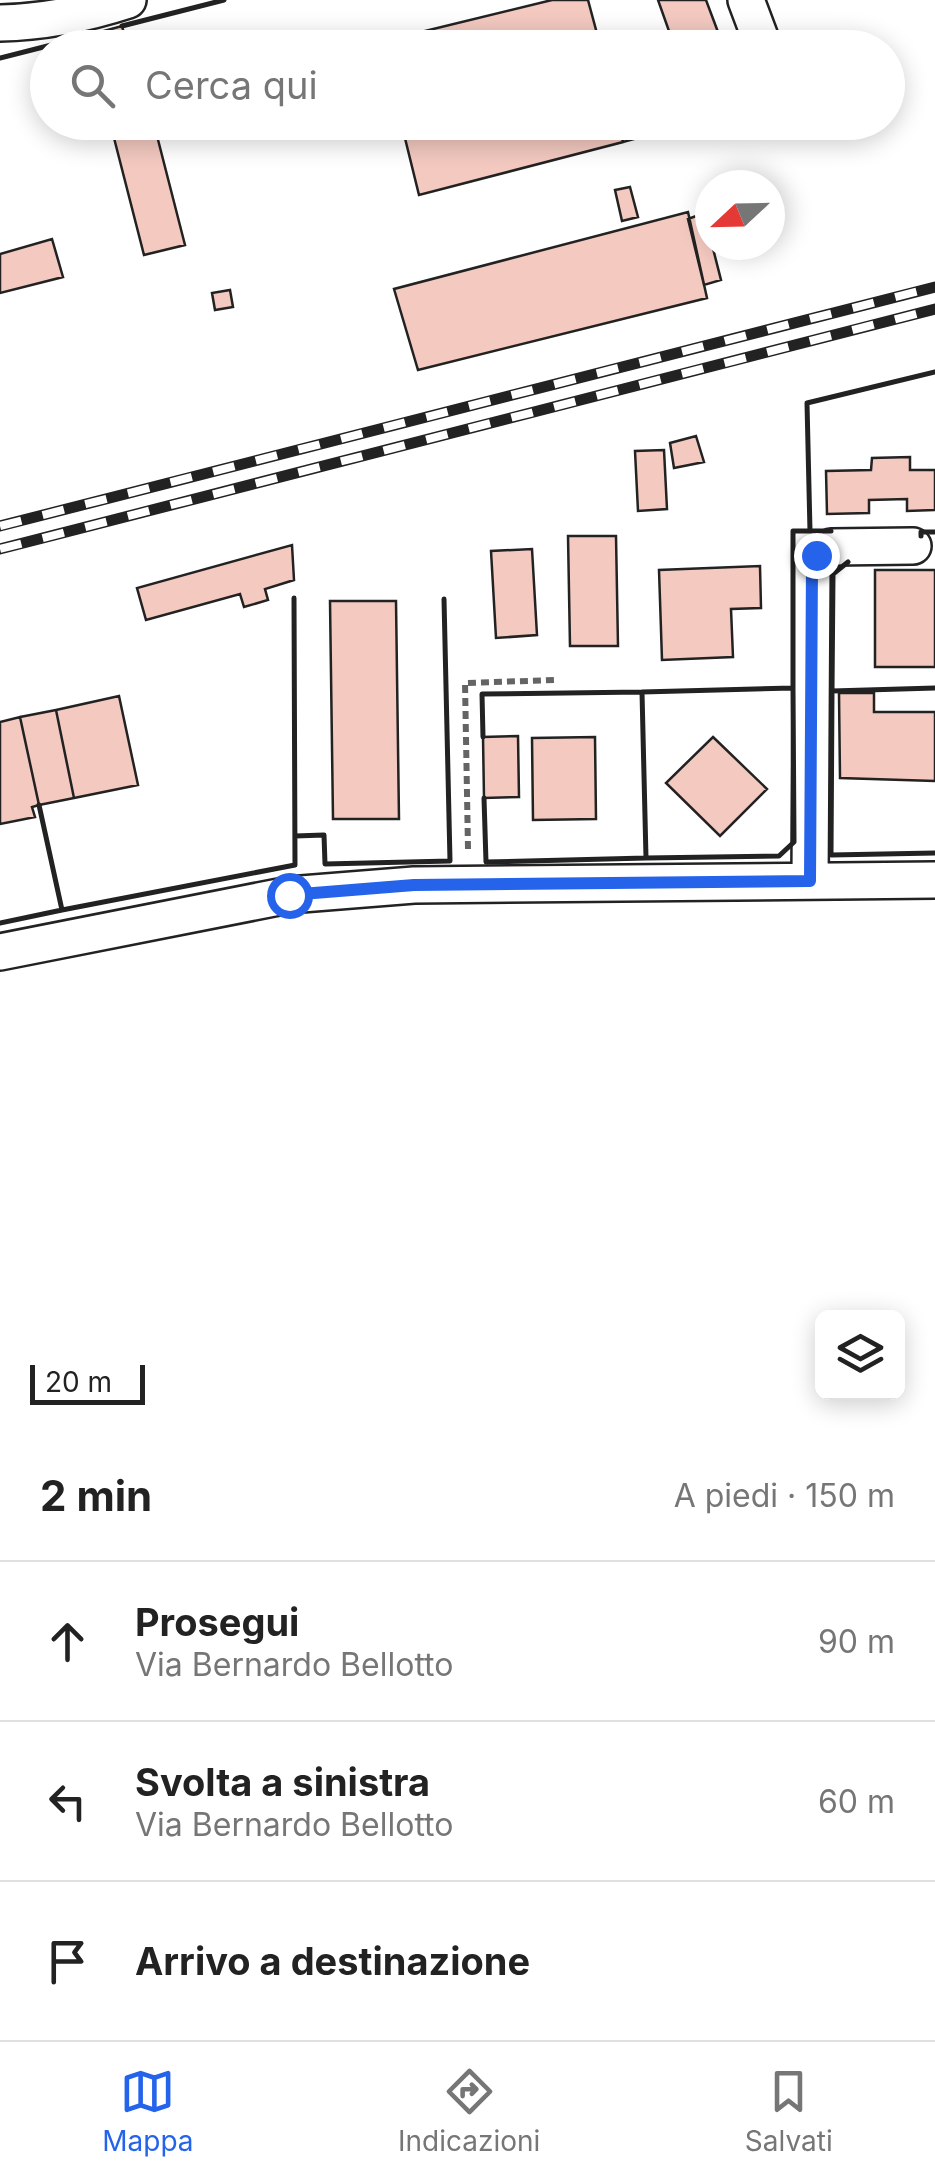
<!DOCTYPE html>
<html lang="it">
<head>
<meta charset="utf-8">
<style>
  body { margin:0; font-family:Inter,sans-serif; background:#f6f6f6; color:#222 }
  .controls { position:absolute; right:30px; bottom:30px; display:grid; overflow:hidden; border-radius:15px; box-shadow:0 5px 25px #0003 }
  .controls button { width:90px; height:90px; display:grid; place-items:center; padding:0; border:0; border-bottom:2px solid #e0e0e0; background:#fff; color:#222; font:50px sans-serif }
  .compass { position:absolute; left:695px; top:170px; width:90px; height:90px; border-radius:50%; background:#fff; box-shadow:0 5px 25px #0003; rotate:248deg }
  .scale { position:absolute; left:30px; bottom:25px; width:115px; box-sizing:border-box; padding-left:10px; border:5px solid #222; border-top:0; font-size:28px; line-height:35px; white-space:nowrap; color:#222; -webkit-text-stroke:8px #fff; paint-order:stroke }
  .stop { position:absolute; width:30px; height:30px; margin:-22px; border:8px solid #2563eb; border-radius:50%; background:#fff }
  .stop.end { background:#2563eb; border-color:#fff; box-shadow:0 2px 10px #0008 }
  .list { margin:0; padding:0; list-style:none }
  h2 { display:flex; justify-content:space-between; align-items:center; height:130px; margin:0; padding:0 40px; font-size:42px }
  h2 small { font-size:32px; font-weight:400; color:#767676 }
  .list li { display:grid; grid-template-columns:65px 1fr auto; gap:30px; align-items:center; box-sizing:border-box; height:160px; padding:0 40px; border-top:2px solid #e0e0e0 }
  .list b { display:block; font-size:38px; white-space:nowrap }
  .list p { margin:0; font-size:32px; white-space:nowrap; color:#767676 }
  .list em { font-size:32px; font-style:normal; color:#767676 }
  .icon { flex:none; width:55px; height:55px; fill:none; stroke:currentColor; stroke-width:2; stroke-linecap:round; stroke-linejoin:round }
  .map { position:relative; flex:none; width:935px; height:1430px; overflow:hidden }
  .search { position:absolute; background:#fff; box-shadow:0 5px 25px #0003; left:30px; right:30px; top:30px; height:110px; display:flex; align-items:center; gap:25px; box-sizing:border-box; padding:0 35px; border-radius:55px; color:#767676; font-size:38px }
  .sheet { height:610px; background:#fff }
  nav { display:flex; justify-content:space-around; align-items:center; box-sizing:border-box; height:140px; border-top:2px solid #e0e0e0; background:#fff; font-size:28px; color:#767676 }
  nav a { display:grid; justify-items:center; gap:5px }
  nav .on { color:#2563eb }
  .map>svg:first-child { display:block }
  .building { fill:#f3c9c0; stroke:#222; stroke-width:2.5 }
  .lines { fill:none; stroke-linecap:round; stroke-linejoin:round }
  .minor-casing { stroke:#222; stroke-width:40 }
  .path { stroke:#646464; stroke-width:6; stroke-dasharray:8 5; stroke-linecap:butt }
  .minor { stroke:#fff; stroke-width:35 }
  .rail-casing { stroke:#222; stroke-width:11 }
  .rail { stroke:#fff; stroke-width:8; stroke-dasharray:22; stroke-linecap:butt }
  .wall { stroke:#222; stroke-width:5 }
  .route { stroke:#2563eb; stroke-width:12 }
</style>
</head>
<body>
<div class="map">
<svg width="935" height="1430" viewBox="0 0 935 1430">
  <rect width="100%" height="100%" fill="#fff"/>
  <path class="building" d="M552,0H588L599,41L618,35L621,48H381L380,42Z
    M658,0H706L724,48H675Z
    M122,26L128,48H73L71,40Z
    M401,122H617L623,142L419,195Z
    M617,122H697L623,142Z
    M155,128L185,245L144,255L114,138Z
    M630,187L638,217L622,221L615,190Z
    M688,212L707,298L418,370L394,289Z
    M704,213L721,280L704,285L688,219Z
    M52,239L63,277L0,293V254Z
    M230,290L233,307L215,310L212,293Z
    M696,436L704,462L674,468L670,443Z
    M664,450L667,509L638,511L635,451Z
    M910,457V470H935V510L907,511V499L869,500V513L827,514L826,471L871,470L872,458Z
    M568,536H616L618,646H570Z
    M292,545L294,580L265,589L268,600L244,607L240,594L146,620L137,588Z
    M532,549L537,635L496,638L491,551Z
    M760,566L761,608L731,609L733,657L662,660L659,570Z
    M875,570H935V667H875Z
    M330,601H396L399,819H333Z
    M839,693H874V712H935V781L840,778Z
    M119,696L138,785L74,798L56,710Z
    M56,710L74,798L39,805L20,717Z
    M20,717L39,805L32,807L35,817L0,824V722Z
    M518,736L519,797L484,798L483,737Z
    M595,737L596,819L533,820L532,738Z
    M713,737L767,789L720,836L666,783Z"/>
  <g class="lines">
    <defs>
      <path id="minor" d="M746,0L764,48
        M0,23C45,22 85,14 128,0
        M810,881L812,567L817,555L831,547L913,546
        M0,952L289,895L414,885L935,880"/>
    </defs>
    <use href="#minor" class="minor-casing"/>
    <path class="path" d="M468,849L465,683L555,680"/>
    <use href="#minor" class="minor"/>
    <defs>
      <path id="rail" d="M0,526L935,287
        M0,549L935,309"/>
    </defs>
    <use href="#rail" class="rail-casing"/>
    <use href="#rail" class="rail"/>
    <path class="wall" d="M122,26L224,0
      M0,58L71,40
      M831,531H810L807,403L935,372
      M921,536V532H935
      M848,562L833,574L832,691L935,688
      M793,688L794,842L779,856L646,858L642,692Z
      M793,688V531H810
      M832,691L831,855L935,853
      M483,737L482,694L642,692
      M484,798L486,862L646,858
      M39,805L62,910L295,865L294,598
      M295,836L324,835L325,864L450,861L444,599
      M0,923L62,910"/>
  </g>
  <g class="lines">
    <path class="route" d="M289,895L414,885L810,881L812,566L816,555"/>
  </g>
</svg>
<div class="controls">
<button><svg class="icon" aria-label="layers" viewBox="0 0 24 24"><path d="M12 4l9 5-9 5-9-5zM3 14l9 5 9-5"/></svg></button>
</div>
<svg class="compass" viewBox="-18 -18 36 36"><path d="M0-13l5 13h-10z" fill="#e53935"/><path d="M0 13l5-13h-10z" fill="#767676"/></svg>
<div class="scale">20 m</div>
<div class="stop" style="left:289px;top:895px"></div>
<div class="stop end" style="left:816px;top:555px"></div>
<div class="search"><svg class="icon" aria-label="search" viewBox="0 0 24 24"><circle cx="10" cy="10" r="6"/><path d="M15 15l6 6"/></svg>Cerca qui</div>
</div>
<section class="sheet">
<h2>2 min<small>A piedi · 150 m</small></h2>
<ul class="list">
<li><svg class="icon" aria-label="ahead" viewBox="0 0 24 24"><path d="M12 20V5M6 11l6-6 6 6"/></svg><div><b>Prosegui</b><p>Via Bernardo Bellotto</p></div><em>90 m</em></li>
<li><svg class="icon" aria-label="left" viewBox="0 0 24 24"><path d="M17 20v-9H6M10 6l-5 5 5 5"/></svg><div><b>Svolta a sinistra</b><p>Via Bernardo Bellotto</p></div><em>60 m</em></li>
<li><svg class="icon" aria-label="arrive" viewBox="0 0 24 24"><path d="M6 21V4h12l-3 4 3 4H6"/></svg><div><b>Arrivo a destinazione</b></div></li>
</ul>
</section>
<nav>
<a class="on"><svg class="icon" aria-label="map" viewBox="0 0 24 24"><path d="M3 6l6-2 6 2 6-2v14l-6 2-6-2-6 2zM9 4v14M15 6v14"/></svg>Mappa</a>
<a><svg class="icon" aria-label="directions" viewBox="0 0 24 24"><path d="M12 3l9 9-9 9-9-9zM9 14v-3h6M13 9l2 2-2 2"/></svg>Indicazioni</a>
<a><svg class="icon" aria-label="saved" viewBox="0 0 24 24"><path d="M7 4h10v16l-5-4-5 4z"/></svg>Salvati</a>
</nav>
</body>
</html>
